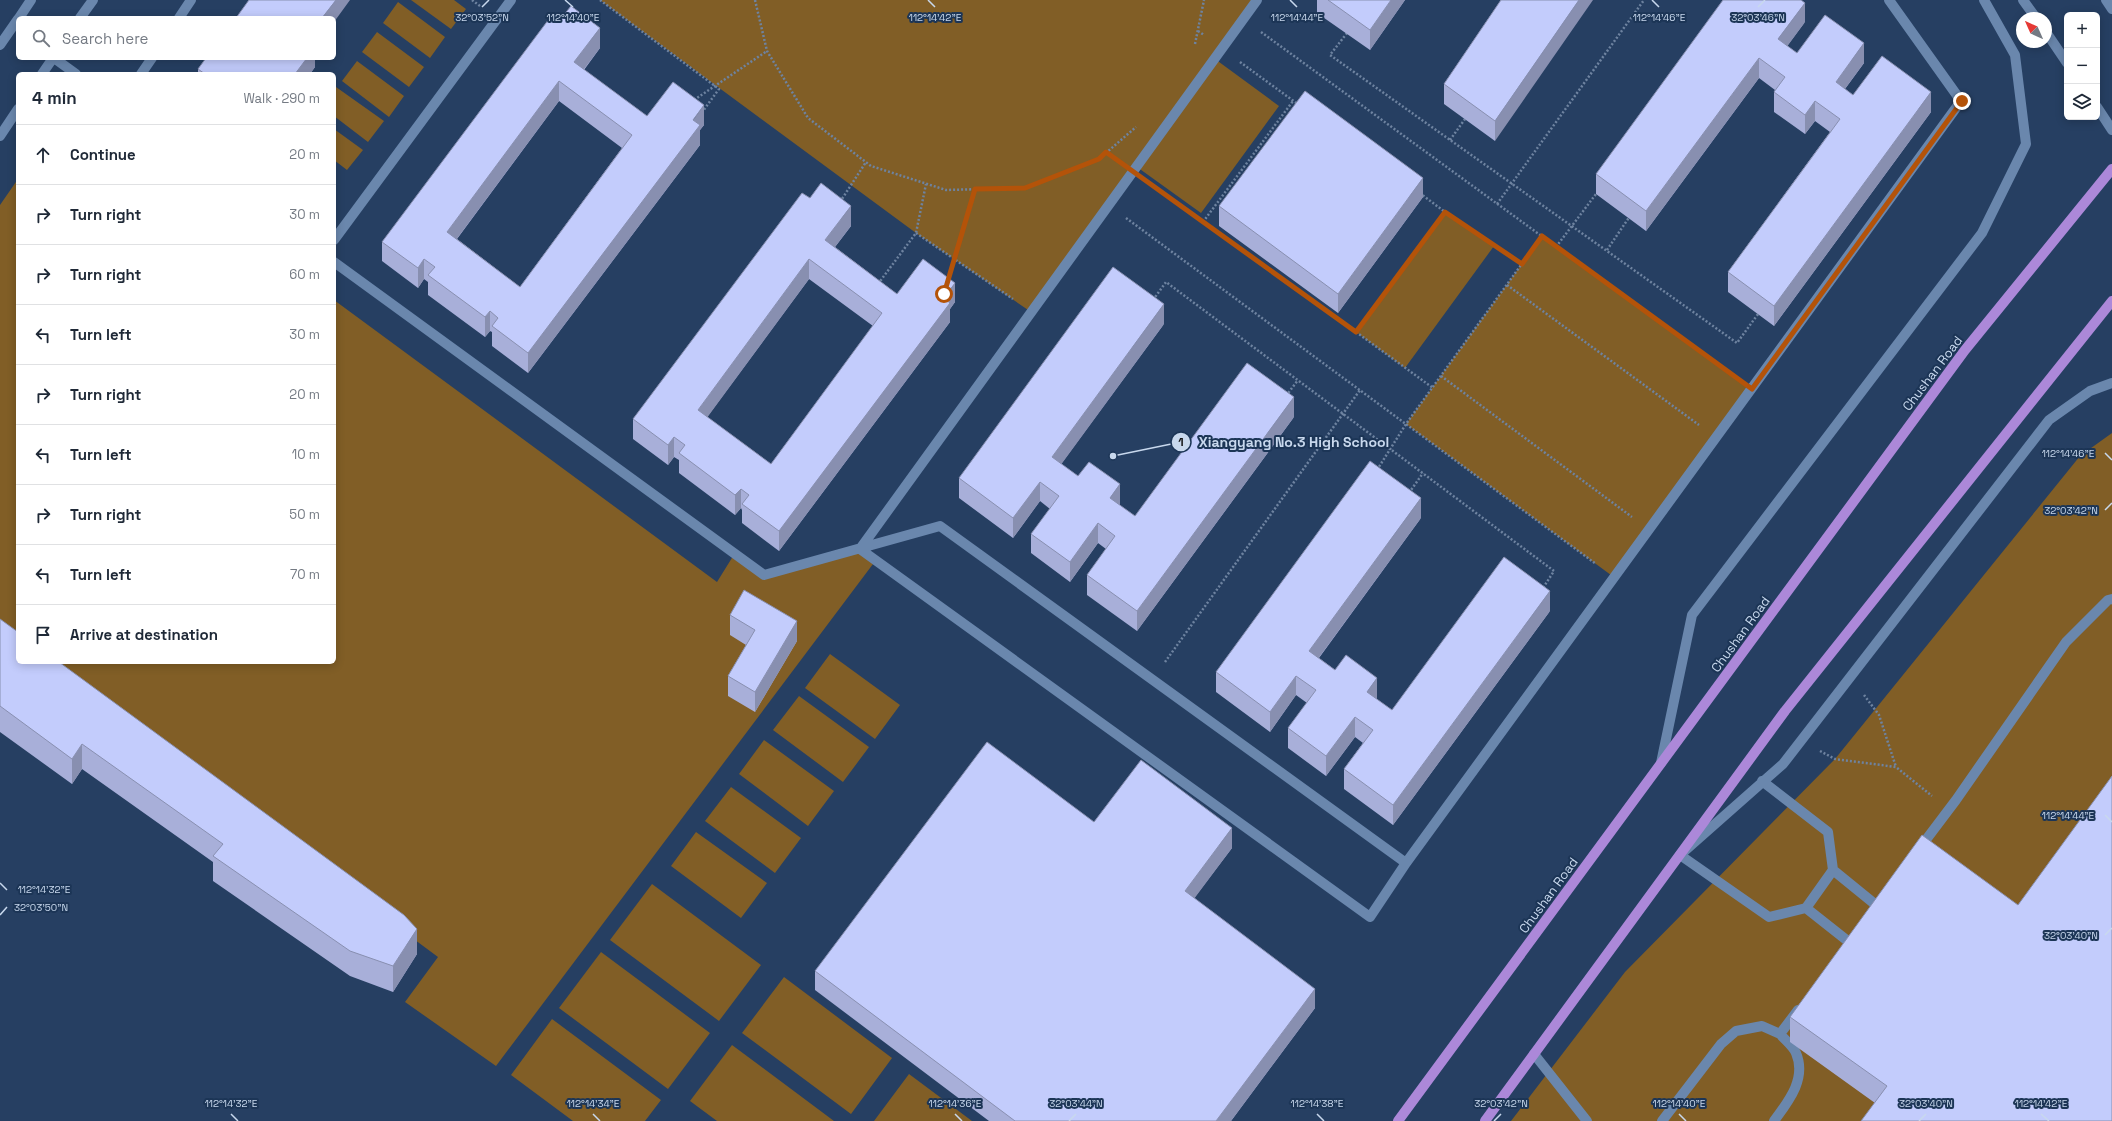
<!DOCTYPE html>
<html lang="en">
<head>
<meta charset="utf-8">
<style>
  body { margin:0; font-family:"Space Grotesk",sans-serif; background:#f2f2f3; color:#1f2937 }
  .controls { position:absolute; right:12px; top:12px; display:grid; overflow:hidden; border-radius:6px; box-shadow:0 2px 10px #0003 }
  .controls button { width:36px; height:36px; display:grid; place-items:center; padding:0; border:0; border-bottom:1px solid #e0e1e3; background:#fff; color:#1f2937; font:20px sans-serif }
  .compass { position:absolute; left:2016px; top:12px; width:36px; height:36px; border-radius:50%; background:#fff; box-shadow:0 2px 10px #0003; rotate:315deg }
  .stop { position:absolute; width:12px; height:12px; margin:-9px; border:3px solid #b45309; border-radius:50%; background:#fff }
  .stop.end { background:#b45309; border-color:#fff; box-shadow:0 1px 4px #0008 }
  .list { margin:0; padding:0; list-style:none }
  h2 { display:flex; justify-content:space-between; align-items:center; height:52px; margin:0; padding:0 16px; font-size:17px }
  h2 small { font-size:13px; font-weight:400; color:#747a83 }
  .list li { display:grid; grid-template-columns:26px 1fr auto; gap:12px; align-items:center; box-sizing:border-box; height:60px; padding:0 16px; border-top:1px solid #e0e1e3 }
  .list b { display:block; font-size:15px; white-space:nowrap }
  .list em { font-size:13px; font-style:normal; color:#747a83 }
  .icon { flex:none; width:22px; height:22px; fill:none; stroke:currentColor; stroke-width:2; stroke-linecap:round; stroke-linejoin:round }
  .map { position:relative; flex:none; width:2112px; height:1121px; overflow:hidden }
  .search { position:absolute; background:#fff; box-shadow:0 2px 10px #0003; left:16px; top:16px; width:320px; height:44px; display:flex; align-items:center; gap:10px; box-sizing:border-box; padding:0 14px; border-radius:6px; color:#747a83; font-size:15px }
  .panel { position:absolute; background:#fff; box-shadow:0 2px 10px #0003; left:16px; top:72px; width:320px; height:592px; border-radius:6px }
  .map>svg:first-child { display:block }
  .green { fill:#815e26 }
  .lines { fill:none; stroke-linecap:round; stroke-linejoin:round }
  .path { stroke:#6e83a0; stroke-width:2.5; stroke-dasharray:2 2; stroke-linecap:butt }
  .minor { stroke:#6a87ad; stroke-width:10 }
  .major { stroke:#ac88d9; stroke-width:10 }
  .wall { fill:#a8afd9; fill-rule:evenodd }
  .shaded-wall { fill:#888fb0 }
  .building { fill:#c3ccfc; stroke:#888fb0; fill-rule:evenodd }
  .route { stroke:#b45309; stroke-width:5 }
  .ticks { fill:none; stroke:#c8d8ed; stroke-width:1.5 }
  .labels { text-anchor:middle; stroke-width:4; stroke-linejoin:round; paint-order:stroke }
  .street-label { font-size:13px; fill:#c8d8ed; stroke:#1c3556 }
  .ticks-label { font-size:10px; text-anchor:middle; fill:#c8d8ed; stroke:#1c3556; stroke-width:4; stroke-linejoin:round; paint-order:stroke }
  .leader { fill:none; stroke:#c8d8ed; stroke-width:1.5 }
  .callout-dot { fill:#c8d8ed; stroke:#1c3556; stroke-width:1.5 }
  .mark-label { font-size:12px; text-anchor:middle; font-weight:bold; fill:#111 }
  .callout-label { font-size:14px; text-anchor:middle; font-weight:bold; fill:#c8d8ed; stroke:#1c3556; stroke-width:4; stroke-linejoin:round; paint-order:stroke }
</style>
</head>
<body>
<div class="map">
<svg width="2112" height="1121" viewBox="0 0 2112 1121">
  <rect width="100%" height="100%" fill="#263f62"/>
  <path class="green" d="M411,0H454L466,9L451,29Z
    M600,0H1257L1215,59L1279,106L1201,213L1137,167L1031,312L916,233Z
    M398,2L445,37L430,58L383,23Z
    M377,32L424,67L409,87L362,52Z
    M357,61L404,96L389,117L342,81Z
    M336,87L384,121L368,142L334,116V90Z
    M334,129L363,150L347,170L334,160Z
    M18,179V645L0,632V205Z
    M1445,212L1494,246L1405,368L1356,332Z
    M1542,236L1752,389L1615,578L1406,424Z
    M334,300L717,582L735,553L768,573L860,549L876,560L496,1066L405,1002L438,957L40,662H334Z
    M2112,433V1121H1511L1625,972L1835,759L2080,456Z
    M830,654L900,705L875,739L805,688Z
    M799,696L869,747L843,782L773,730Z
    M764,740L834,791L808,826L739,774Z
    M731,787L801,838L775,873L705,821Z
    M696,832L767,883L741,918L671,866Z
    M652,884L761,965L719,1021L610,940Z
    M601,952L710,1033L668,1089L559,1008Z
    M784,977L892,1058L851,1114L742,1033Z
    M552,1019L661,1100L645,1121H573L511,1075Z
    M732,1045L834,1121H717L690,1101Z
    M909,1074L972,1121H874Z"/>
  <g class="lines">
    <path class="path" d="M472,0L480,6
      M600,0L719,89L703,111
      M755,0L767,51L808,118L871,166L946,190L1025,188L1099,159L1136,127
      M1198,31L1204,35
      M1261,32L1734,376
      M1347,33L1330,55L1737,343L1758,314
      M1195,44L1204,0
      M1240,62L1299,105
      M694,100L767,51
      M1450,140L1465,119
      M1107,152L1116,159
      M1151,184L1356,332L1445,212L1421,194
      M840,202L866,162
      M1497,204L1644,0
      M1445,212L1522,264
      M1126,218L1596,564
      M1203,222L1293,101
      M916,233L1013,299
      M1556,247L1596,194L1599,193
      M1607,250L1630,216
      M948,281L975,190
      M878,284L916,233L926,184
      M1507,285L1699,425
      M1153,300L1166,282L1554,571L1543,588
      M1356,332L1433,388
      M1441,376L1632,517
      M1286,396L1298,380
      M1377,470L1406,424L1542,236
      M1409,493L1423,473
      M1165,662L1360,390
      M1864,695L1879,715L1896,767
      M1820,751L1835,759L1896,767L1932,796"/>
    <path class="minor" d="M1257,0L860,549L1370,917L1406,863
      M2023,0L2036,18
      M2106,0L2112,9
      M19,18L31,0
      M80,18L93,0
      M179,18L191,0
      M2046,32L2067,63
      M0,45L18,19
      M54,58L76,74
      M42,74L53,58
      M141,74L152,58
      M2097,107L2112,130
      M0,136L18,109
      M334,240L511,0
      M334,262L764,575L940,526L1406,863L1961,101L1889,0
      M1661,763L1692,615L1982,233L2026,144L2015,55L1984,0
      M1762,781L1828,832L1833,870L1876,905
      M1919,849L1956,800L2066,642L2108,600L2112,599
      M1806,908L1833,870
      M1849,942L1806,908L1769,917L1680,855L1783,764L2049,420L2090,391L2112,383
      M1534,1054L1587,1121
      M1662,1121L1721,1044L1736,1031L1762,1026L1780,1034L1798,1010
      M1774,1121C1788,1102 1807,1079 1796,1053C1793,1046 1785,1040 1780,1034"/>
    <path class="major" d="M1398,1121L1965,350L2112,169
      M1485,1121L1785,711L2112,301"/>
  </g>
  <path class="wall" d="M1317,0H1405L1370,50L1317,13Z
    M1501,0L1495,141L1444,104V84Z
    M559,21L600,48L584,70L647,116L704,125L700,130V145L528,373L492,346V332L490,331L485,337L428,295V282L424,279L418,288L382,261V242ZM559,101L622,148L520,287L457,239Z
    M1805,22L1787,46L1797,53L1864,63L1845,89L1853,95L1931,112L1774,326L1728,292V272L1830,132L1815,121L1805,134L1774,112V92L1775,90L1759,78L1646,231L1596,194V174Z
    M315,58V67L310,74H198V69Z
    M1423,197L1338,313L1219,226V206Z
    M810,198L851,226L835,247L897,294L955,302L950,309V322L779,551L742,523V510L741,508L735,515L679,473V460L674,457L668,465L633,439V419ZM809,279L873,326L771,464L707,417Z
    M1164,324L1061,464L1078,476L1120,504L1119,505L1135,516L1294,417L1137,631L1087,595V575L1106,549L1098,543L1070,582L1031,553V534L1050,509L1040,501L1013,538L959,498V478Z
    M1421,518L1319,658L1335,670L1377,698L1376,699L1392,710L1550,611L1393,825L1344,789V769L1363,743L1355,737L1326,776L1288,748V728L1307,703L1296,695L1270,732L1216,692V672Z
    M730,615L797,641L755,712L728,696V676L746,645L730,635Z
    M0,619L417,954L393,992L350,976L213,881V862L82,769L72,784L0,732Z
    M1094,822L1232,848L1194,898L1315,1008L1231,1121H989L815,990V971Z
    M2018,905L1875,1103L1790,1042V1017Z"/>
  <path class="shaded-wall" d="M336,0H350L334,22V18H322Z
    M1391,0H1405L1370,50V30Z
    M1579,0H1593L1495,141V121Z
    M1805,3V22L1778,59V39Z
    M600,28V48L574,82V62Z
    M1864,43V63L1836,101V82Z
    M306,58H315V67L310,74H295Z
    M1759,58V78L1646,231V211Z
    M559,81V101L447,252V232Z
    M1931,92V112L1774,326V306Z
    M1815,101V121L1805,134V115Z
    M704,105V125L700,130V145L528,373V353Z
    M1423,178V197L1338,313V294Z
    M851,206V226L825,260V240Z
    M424,259V279L418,288V268Z
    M809,259V279L698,430V410Z
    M955,283V302L950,309V322L779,551V531Z
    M1164,304V324L1052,477V457Z
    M490,311V331L485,337V317Z
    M1294,397V417L1137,631V611Z
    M674,437V457L668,465V445Z
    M1040,482V501L1013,538V518Z
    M1120,484V504L1110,518V498Z
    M741,489V508L735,515V495Z
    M1421,498V518L1309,671V651Z
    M1098,523V543L1070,582V562Z
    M1550,591V611L1393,825V805Z
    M797,621V641L755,712V692Z
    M1296,676V695L1270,732V712Z
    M1377,678V698L1367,712V692Z
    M1355,717V737L1326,776V756Z
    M82,744V769L72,784V759Z
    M1232,828V848L1185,911V891Z
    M417,929V954L393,992V966Z
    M1315,989V1008L1231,1121H1216Z"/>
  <path class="building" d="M249,0H336L322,18H236Z
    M1328,0H1391L1370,30Z
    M1501,0H1579L1495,121L1444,84Z
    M1723,0H1801L1805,3L1778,39L1797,53L1825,15L1864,43L1836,82L1853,95L1882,56L1931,92L1774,306L1728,272L1840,119L1815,101L1805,115L1774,92L1785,77L1759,58L1646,211L1596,174Z
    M571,6L600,28L574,62L647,116L673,82L704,105L693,120L700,125L528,353L492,326L498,318L490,311L485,317L428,275L435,267L424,259L418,268L382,242L552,15L559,21ZM559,81L632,135L520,287L447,232Z
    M206,58H307L295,74H205L198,69Z
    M1305,91L1423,178L1338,294L1219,206Z
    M821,183L851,206L825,240L897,294L923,259L955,283L944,298L950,303L779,531L742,504L749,495L741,489L735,495L679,453L685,445L674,437L668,445L633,419L802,193L810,198ZM809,259L882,313L771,464L698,410Z
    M1113,267L1164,304L1052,457L1078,476L1089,462L1120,484L1110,498L1135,516L1247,363L1294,397L1137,611L1087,575L1115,536L1098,523L1070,562L1031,534L1059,496L1040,482L1013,518L959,478Z
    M1370,461L1421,498L1309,651L1335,670L1346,655L1377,678L1367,692L1392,710L1504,557L1550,591L1393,805L1344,769L1373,730L1355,717L1326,756L1288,728L1316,690L1296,676L1270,712L1216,672Z
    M744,590L797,621L755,692L728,676L755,630L730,615Z
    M0,619L18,632V662H59L404,915L417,929L393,966L350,951L213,856L223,844L82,744L72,759L0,706Z
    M987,742L1094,822L1141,760L1232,828L1185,891L1315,989L1216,1121H1015L815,971Z
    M2112,776V1121H1861L1887,1086L1790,1017L1922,835L2018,905Z"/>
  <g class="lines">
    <path class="route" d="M944,294L975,189L1025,188L1099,159L1106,152L1356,332L1445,212L1522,264L1542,236L1752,389L1962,101"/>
  </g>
  <path class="ticks" d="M565,0L573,7M928,0L935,7M1290,0L1297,7M1652,0L1659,7M482,7L489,0M1758,7L1765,0M2105,453L2112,460M2105,510L2112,503M2105,815L2112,822M0,883L7,890M0,915L7,907M2105,935L2112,928M231,1114L238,1121M593,1114L600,1121M955,1114L962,1121M1317,1114L1324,1121M1679,1114L1686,1121M2041,1114L2049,1121M1069,1121L1076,1114M1494,1121L1501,1114M1919,1121L1926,1114"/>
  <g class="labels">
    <g class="street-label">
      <text transform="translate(1932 373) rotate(-53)" y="5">Chushan Road</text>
      <text transform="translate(1740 634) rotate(-54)" y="5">Chushan Road</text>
      <text transform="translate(1548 895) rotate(-54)" y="5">Chushan Road</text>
    </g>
  </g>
  <g class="ticks-label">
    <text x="935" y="21">112°14'42"E</text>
    <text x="482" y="21">32°03'52"N</text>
    <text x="573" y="21">112°14'40"E</text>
    <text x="1297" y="21">112°14'44"E</text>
    <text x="1659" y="21">112°14'46"E</text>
    <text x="1758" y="21">32°03'46"N</text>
    <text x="2068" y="457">112°14'46"E</text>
    <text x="2071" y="514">32°03'42"N</text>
    <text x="2068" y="819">112°14'44"E</text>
    <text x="44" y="893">112°14'32"E</text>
    <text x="41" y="911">32°03'50"N</text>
    <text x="2071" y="939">32°03'40"N</text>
    <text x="231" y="1107">112°14'32"E</text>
    <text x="593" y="1107">112°14'34"E</text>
    <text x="955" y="1107">112°14'36"E</text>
    <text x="1076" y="1107">32°03'44"N</text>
    <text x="1317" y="1107">112°14'38"E</text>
    <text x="1501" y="1107">32°03'42"N</text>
    <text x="1679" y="1107">112°14'40"E</text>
    <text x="1926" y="1107">32°03'40"N</text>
    <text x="2041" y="1107">112°14'42"E</text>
  </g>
  <path class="leader" d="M1113 456L1181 442"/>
  <g class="callout-dot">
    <circle cx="1113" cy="456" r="4"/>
    <circle cx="1181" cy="442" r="10"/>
  </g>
  <g class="mark-label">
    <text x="1181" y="446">1</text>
  </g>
  <g class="callout-label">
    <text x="1294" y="447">Xiangyang No.3 High School</text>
  </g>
</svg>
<div class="controls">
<button>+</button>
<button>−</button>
<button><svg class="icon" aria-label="layers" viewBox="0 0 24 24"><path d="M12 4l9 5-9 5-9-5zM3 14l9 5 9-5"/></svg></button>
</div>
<svg class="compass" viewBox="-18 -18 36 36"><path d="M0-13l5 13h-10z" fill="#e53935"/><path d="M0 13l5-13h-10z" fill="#747a83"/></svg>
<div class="stop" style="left:944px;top:294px"></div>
<div class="stop end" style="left:1962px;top:101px"></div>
<div class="search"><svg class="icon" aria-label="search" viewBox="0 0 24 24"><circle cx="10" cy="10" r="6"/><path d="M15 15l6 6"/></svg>Search here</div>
<section class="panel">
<h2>4 min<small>Walk · 290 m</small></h2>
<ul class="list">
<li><svg class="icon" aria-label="ahead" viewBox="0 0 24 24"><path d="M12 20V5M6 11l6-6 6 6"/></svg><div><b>Continue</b></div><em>20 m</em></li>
<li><svg class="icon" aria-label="right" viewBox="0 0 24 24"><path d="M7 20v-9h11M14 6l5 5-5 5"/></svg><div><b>Turn right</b></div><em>30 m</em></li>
<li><svg class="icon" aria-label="right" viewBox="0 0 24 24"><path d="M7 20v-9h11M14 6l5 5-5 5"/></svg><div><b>Turn right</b></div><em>60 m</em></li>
<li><svg class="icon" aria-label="left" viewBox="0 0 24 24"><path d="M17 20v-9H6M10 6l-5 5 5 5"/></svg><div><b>Turn left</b></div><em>30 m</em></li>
<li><svg class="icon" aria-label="right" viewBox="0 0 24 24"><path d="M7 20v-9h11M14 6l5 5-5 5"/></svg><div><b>Turn right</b></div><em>20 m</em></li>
<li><svg class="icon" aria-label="left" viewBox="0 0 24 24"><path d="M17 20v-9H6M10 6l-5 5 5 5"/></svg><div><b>Turn left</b></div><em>10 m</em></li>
<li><svg class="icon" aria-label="right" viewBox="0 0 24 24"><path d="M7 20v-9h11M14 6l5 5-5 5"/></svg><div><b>Turn right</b></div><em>50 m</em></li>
<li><svg class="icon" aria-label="left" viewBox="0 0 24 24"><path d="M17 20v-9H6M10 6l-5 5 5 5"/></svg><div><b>Turn left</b></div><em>70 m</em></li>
<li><svg class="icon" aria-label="arrive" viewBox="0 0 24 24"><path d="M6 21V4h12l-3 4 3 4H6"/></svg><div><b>Arrive at destination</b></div></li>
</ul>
</section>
</div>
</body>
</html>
